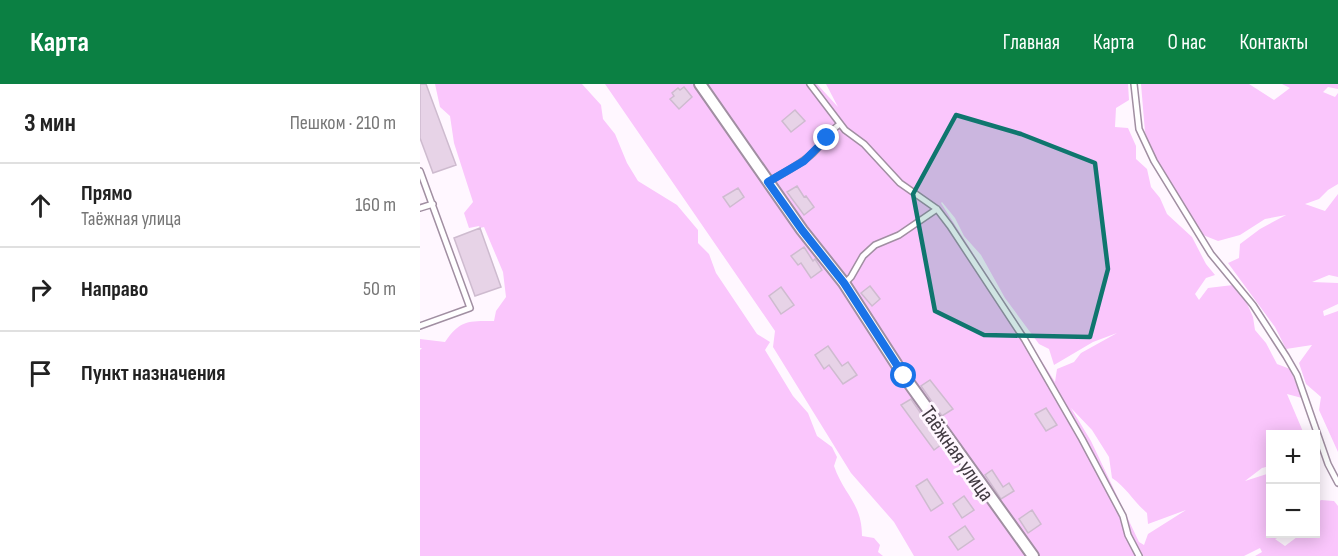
<!DOCTYPE html>
<html lang="ru">
<head>
<meta charset="utf-8">
<style>
  body { margin:0; font-family:"Sofia Sans Condensed",sans-serif; background:#f6f6f6; color:#222 }
  .controls { position:absolute; right:18px; bottom:18px; display:grid; overflow:hidden; border-radius:0px; box-shadow:0 3px 15px #0003 }
  .controls button { width:54px; height:54px; display:grid; place-items:center; padding:0; border:0; border-bottom:2px solid #e0e0e0; background:#fff; color:#222; font:30px sans-serif }
  .stop { position:absolute; width:18px; height:18px; margin:-14px; border:4px solid #1a73e8; border-radius:50%; background:#fff }
  .stop.end { background:#1a73e8; border-color:#fff; box-shadow:0 2px 6px #0008 }
  .list { margin:0; padding:0; list-style:none }
  h2 { display:flex; justify-content:space-between; align-items:center; height:78px; margin:0; padding:0 24px; font-size:26px }
  h2 small { font-size:20px; font-weight:400; color:#767676 }
  .list li { display:grid; grid-template-columns:39px 1fr auto; gap:18px; align-items:center; box-sizing:border-box; height:84px; padding:0 24px; border-top:2px solid #e0e0e0 }
  .list b { display:block; font-size:22px; white-space:nowrap }
  .list p { margin:0; font-size:20px; white-space:nowrap; color:#767676 }
  .list em { font-size:20px; font-style:normal; color:#767676 }
  .icon { flex:none; width:33px; height:33px; fill:none; stroke:currentColor; stroke-width:2; stroke-linecap:round; stroke-linejoin:round }
  .map { position:relative; flex:none; width:918px; height:472px; overflow:hidden }
  header { display:flex; align-items:center; gap:36px; box-sizing:border-box; height:84px; padding:0 30px; background:#0b8043; color:#fff }
  header strong { font-size:28px }
  nav { display:flex; gap:33px; margin-inline-start:auto; font-size:21px }
  main { display:flex }
  aside { flex:1; background:#fff }
  .map>svg:first-child { display:block }
  .green { fill:#fac6fc; fill-rule:evenodd }
  .building { fill:#e7d3e7; stroke:#cebbcf; stroke-width:1.5 }
  .lines { fill:none; stroke-linecap:round; stroke-linejoin:round }
  .service-casing { stroke:#a18fa2; stroke-width:8 }
  .minor-casing { stroke:#a18fa2; stroke-width:14 }
  .service { stroke:#fff; stroke-width:5 }
  .minor { stroke:#fff; stroke-width:10 }
  .route { stroke:#1a73e8; stroke-width:8 }
  .marked { fill:#0f766e; fill-opacity:0.2; stroke:#0f766e; stroke-width:4.5; stroke-linejoin:round }
  .labels { text-anchor:middle; stroke-width:6; stroke-linejoin:round; paint-order:stroke }
  .street-label { font-size:22px; fill:#423a42; stroke:#fff7ff }
</style>
</head>
<body>
<header>
<strong>Карта</strong>
<nav><a>Главная</a><a>Карта</a><a>О нас</a><a>Контакты</a></nav>
</header>
<main>
<aside>
<h2>3 мин<small>Пешком · 210 m</small></h2>
<ul class="list">
<li><svg class="icon" aria-label="ahead" viewBox="0 0 24 24"><path d="M12 20V5M6 11l6-6 6 6"/></svg><div><b>Прямо</b><p>Таёжная улица</p></div><em>160 m</em></li>
<li><svg class="icon" aria-label="right" viewBox="0 0 24 24"><path d="M7 20v-9h11M14 6l5 5-5 5"/></svg><div><b>Направо</b></div><em>50 m</em></li>
<li><svg class="icon" aria-label="arrive" viewBox="0 0 24 24"><path d="M6 21V4h12l-3 4 3 4H6"/></svg><div><b>Пункт назначения</b></div></li>
</ul>
</aside>
<div class="map">
<svg width="918" height="472" viewBox="0 0 918 472">
  <rect width="100%" height="100%" fill="#fff7ff"/>
  <path class="green" d="M15,0H162L181,21L183,35L195,50L207,79L218,97L257,121L278,146V159L289,170L296,189L337,250L350,258L345,266L373,312L388,329L397,352L412,363L417,373L414,382C424,411 442,419 442,452L454,454L460,461L458,468L463,472H0V266L2,264H0V255L25,258C40,236 48,237 74,237L76,227L86,213L83,188L64,143L60,144L59,142L49,144L44,129L53,118L34,59L30,32L20,23Z
    M185,0H397L418,23L406,0H708L709,16L696,24L695,43L708,44L716,62V75L727,85L731,103L740,114L747,130L772,153L786,180L795,191L786,194L775,210L779,216L788,204L813,201L826,217L833,233L835,246L846,259L857,280L870,285L882,314L867,310L884,350H850V382L842,384L825,397L850,389V450H867L855,455L865,462L877,453V450H896V420L901,416L914,417L918,422V472H835L842,468L840,464L824,472H494L474,438L431,389L353,263L355,247ZM522,118L535,134L544,152L561,171L585,214L619,260L629,265L634,281L673,258L697,249L661,269L654,278L637,285L635,298L521,119ZM651,324L672,346L689,373L692,394C706,403 714,418 727,429L728,440L766,426L728,450L724,461L719,458L671,357Z
    M721,0H829L854,16L870,4L862,0H918V5L908,3L903,8L915,13L918,9V100L908,106L899,115L885,120L905,127L918,110V193L909,191L892,198L918,199V220L903,227L904,232L918,227V368L899,326L901,313L886,300L879,279L892,261L866,265L855,243L808,179L819,174L820,160L840,145L866,131L845,135L820,151L798,157L783,151L735,77L725,48Z"/>
  <path class="building" d="M0,0H6L36,81L13,89L0,54Z
    M264,3L272,13L259,25L250,15L254,12L252,9L258,4L260,6Z
    M375,26L385,37L371,48L362,37Z
    M377,102L384,113L386,112L394,123L384,131L367,108Z
    M318,104L324,113L310,123L303,113Z
    M60,144L81,203L55,212L34,154Z
    M384,163L393,177L395,175L402,186L391,194L381,179L378,181L371,172Z
    M450,202L460,215L452,222L441,209Z
    M361,203L374,221L361,230L349,212Z
    M408,262L422,282L428,278L437,291L423,300L409,281L404,285L395,271Z
    M510,296L533,325L522,332L501,302Z
    M491,315L522,360L514,366L481,321Z
    M626,324L637,341L626,347L615,330Z
    M572,386L583,403L589,399L594,407L581,415L565,391Z
    M507,395L523,419L511,427L496,402Z
    M544,412L554,426L542,434L533,420Z
    M612,426L621,440L608,449L599,435Z
    M545,442L554,455L538,466L529,453Z"/>
  <g class="lines">
    <defs>
      <path id="service" d="M390,0L425,46L444,60L480,99L517,125L530,142L605,256L662,355L703,432L708,451L719,472
        M714,0L719,45L734,77L791,170L833,221L866,272L877,291L908,380L918,399
        M0,87L50,224L0,242
        M348,98C363,89 380,81 393,69C403,60 409,47 420,40
        M0,124L13,120
        M425,199L431,193L443,172L455,161L479,151L517,125"/>
      <path id="minor" d="M280,0L382,146L424,199L484,292L613,472"/>
    </defs>
    <use href="#service" class="service-casing"/>
    <use href="#minor" class="minor-casing"/>
    <use href="#service" class="service"/>
    <use href="#minor" class="minor"/>
  </g>
  <g class="lines">
    <path class="route" d="M407,54L384,77L348,98L382,146L424,199L484,292"/>
  </g>
  <path class="marked" d="M536,31L601,50L675,79L688,185L670,253L564,251L515,227L493,110Z"/>
  <g class="labels">
    <g class="street-label">
      <text transform="translate(538 369) rotate(55)" y="8">Таёжная улица</text>
    </g>
  </g>
</svg>
<div class="controls">
<button>+</button>
<button>−</button>
</div>
<div class="stop" style="left:484px;top:292px"></div>
<div class="stop end" style="left:407px;top:54px"></div>
</div>
</main>
</body>
</html>
